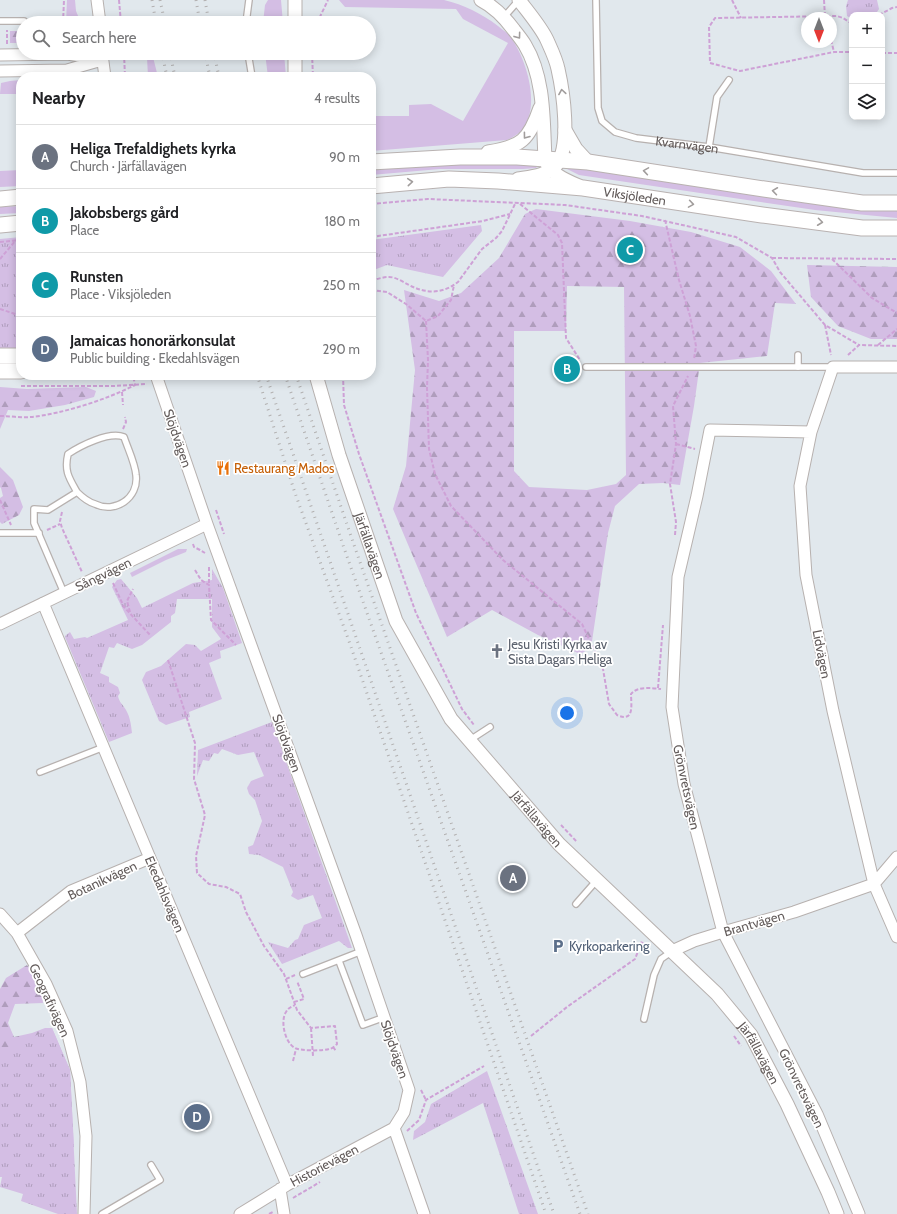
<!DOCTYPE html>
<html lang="en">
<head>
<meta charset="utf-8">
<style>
  body { margin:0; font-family:Cabin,sans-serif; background:#f6f6f6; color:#202124 }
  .controls { position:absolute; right:12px; top:12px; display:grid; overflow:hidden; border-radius:8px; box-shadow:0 2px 10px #0003 }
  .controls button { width:36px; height:36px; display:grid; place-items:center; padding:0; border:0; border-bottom:1px solid #e0e0e0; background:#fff; color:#202124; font:20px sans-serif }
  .compass { position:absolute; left:801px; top:12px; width:36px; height:36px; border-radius:50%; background:#fff; box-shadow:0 2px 10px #0003; rotate:180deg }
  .you { position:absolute; left:567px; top:713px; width:14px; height:14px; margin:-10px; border:3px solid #fff; border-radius:50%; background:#1a73e8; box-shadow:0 0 0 6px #1a73e833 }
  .badge { display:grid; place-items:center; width:26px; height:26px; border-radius:50%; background:#267a5f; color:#fff; font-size:13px; font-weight:700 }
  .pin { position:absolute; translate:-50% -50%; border:2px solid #fff; box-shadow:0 1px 4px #0006 }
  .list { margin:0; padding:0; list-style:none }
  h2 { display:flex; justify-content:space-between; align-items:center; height:52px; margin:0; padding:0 16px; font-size:17px }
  h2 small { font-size:13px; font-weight:400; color:#757577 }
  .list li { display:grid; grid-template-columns:26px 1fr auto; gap:12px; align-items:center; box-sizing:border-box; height:64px; padding:0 16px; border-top:1px solid #e0e0e0 }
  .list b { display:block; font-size:15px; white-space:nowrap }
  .list p { margin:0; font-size:13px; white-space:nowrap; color:#757577 }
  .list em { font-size:13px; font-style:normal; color:#757577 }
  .icon { flex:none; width:22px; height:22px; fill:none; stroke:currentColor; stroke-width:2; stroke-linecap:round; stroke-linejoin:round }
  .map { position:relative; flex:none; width:897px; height:1214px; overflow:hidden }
  .search { position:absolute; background:#fff; box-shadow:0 2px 10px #0003; left:16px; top:16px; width:360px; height:44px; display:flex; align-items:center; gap:10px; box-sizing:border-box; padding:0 14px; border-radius:22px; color:#757577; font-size:15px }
  .panel { position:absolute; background:#fff; box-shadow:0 2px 10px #0003; left:16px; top:72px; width:360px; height:308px; border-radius:16px }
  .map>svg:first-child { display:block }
  .grass { fill:#d4bee4 }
  .forest { fill:url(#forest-firs); fill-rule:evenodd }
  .park { fill:url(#park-tufts) }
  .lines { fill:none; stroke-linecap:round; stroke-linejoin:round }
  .service-casing { stroke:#b7b1af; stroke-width:8 }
  .minor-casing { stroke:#b7b1af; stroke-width:13 }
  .tertiary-casing { stroke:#b7b1af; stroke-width:15 }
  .secondary-casing { stroke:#b9b2b1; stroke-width:17 }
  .path { stroke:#cea1d6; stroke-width:2; stroke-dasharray:4 2; stroke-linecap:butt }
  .service { stroke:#fff; stroke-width:5.5 }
  .minor { stroke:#fff; stroke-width:11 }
  .tertiary { stroke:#fff; stroke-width:13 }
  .secondary { stroke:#fff; stroke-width:15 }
  .rail { stroke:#b2b0b0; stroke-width:3; stroke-dasharray:1 5; stroke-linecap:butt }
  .oneway { stroke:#a19d9c }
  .labels { text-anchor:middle; stroke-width:3.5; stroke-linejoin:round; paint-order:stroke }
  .street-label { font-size:13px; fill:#625b5a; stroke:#fff }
  .food-label { font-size:13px; fill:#c56008; stroke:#fff; text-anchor:start }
  .worship-label { font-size:13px; fill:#5b616d; stroke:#fff; text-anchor:start }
  .service-label { font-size:13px; fill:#4e5e75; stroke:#fff; text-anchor:start }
</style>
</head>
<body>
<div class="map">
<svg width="897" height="1214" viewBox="0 0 897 1214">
  <defs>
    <pattern id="forest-firs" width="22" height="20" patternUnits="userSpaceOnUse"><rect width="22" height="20" fill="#d4bee4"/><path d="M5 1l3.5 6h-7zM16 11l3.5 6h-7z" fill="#af9dbc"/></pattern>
    <pattern id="park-tufts" width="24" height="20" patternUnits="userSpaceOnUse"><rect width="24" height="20" fill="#d4bee4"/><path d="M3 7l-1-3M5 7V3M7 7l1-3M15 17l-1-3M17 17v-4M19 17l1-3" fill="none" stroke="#af9dbc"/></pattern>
  </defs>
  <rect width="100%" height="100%" fill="#e1e8ed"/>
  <path class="grass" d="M67,0H75L76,11L81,23H66Z
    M268,0H281L283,23H263L265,5Z
    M339,0H444C464,5 481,13 498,26C501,29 505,31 508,34C526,55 543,109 520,132C517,135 511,138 507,140L371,151V116H409V105L431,104L463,121L508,43L463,19L456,9L345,7Z
    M152,53L158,77L148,76L147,58Z
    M265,53H284L286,77H268Z
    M21,80V94H0L1,83L10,81Z
    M520,164L538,166L536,168L523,169H440L371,175V170L433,165Z
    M565,168H584L897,210V218L815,210L579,175Z
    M21,170V186L0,187V171Z
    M21,206V213L0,214V207Z
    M178,549H187L186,552L166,560L132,577L130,573Z"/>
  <path class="forest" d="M10,31H23V43H10Z
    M536,209L630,221L691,232L740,247L771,271L796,304L775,303L767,356L700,363L694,406L680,485L663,483L639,484L615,506L608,533L591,648L580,654L538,635L492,610L447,637L393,509L406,466L415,370L404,290L439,301L461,293L499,258L525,214ZM567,286L624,287L626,475L616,484L587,490L529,487L514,471V331H566Z
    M807,265L897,267V339H871L838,326L811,297Z
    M0,387L27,389L86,387L96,391L94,397L65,405L29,411L8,410L0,429Z
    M0,467L13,480L23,507L19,515L2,524L0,522V498L3,496L1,488L0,487Z
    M27,965L40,983L43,1003L15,1004L8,1023L14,1037L32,1033L45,1028H52L70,1070L74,1147L0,1170V989L6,978Z"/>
  <path class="park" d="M848,0H877L879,9L875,15H852V19L847,16L846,6Z
    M481,225L482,231L443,277L387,265L371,271V240Z
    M21,237V349H0V239Z
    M212,569L223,588L242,643L220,651L221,658L209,663L222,699L189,712L190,717L166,725L159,721L142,680L146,672L161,666L186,644L195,645L201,651L221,639L212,627V599H177L175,613L171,616V622L142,645L132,649L117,643L114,648L109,647L100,673L109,677V682L118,687L120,693L118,696C119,701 121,703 124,707C130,715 131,724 132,733L109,742L65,637L66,635L70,632L74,639L85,637L87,638L128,620L112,587L117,580L121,579L137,598L142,608L193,583L212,580Z
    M272,722L352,948H348L339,941L282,964L268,942L288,948L295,940L298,939L304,925L322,918L313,895L298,900L291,896L293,892L283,867L259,855L249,854L248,847L253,845L262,821L255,800L249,794L247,788L251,781L264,776L254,752L238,755L222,749L218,754L214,753L209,761L203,760L197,776L198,750Z
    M52,1028L70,1070L77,1214H58L21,1201L23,1194L0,1187L2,1177H0V1052Z
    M487,1071L538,1214H519L483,1103L413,1140L414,1131L425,1122L431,1104Z"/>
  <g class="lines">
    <defs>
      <g id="service">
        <path id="s1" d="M596,0L598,108L602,121L615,132L636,138L709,147L863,173H897"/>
        <path d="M504,17L519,0"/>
        <path d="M0,21H24"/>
        <path d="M246,23L249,0"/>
        <path d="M248,53L252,77"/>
        <path d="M709,147L717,97L729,80"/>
        <path d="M798,355V367"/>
        <path d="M586,367H833"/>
        <path d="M1,533H39"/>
        <path d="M64,593L34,523V509L48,510L77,492C82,497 88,502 95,504C115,514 139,498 136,475C135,463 128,449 124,437C109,431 80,446 68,454C64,471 69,478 77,492"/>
        <path d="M470,740L490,727"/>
        <path d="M40,772L104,747"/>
        <path d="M576,904L597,880"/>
        <path d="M339,961L363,1025L385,1017"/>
        <path d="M303,974L362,951"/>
        <path d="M644,1019L654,975L661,959L671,952"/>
        <path d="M102,1214L160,1180L151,1165"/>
      </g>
      <path id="minor" d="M97,0L100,23
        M102,54L105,77
        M0,55L67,54L100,59
        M0,71L67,70L102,60
        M897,367H833L811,432L800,486L806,575L833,711L874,884L897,937
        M156,375L207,524L356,935L409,1090L404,1112L394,1128L287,1185L240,1214
        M811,432L710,430L697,496L678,577L672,707L684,784L723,932L817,1114L859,1214
        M43,603L287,1185
        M0,624L207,524
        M0,914L17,933L46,984L67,1031L80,1082L86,1136L84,1214
        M17,933L71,891L150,858
        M672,951L694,941L723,932L794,912L874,884L897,857
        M394,1128L424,1214
        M280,1189L284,1214"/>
      <g id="tertiary">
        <path d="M295,0V23"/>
        <path d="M481,0C495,7 505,18 514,30C518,35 522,40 525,45C545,78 543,122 545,159C550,174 565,180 579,186"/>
        <path d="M295,53V77"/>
        <path d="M565,130L576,149L588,162"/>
        <path d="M488,152C521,147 529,140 540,108"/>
        <path d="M518,179C530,177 548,176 557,164C571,145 563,91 558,69C556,59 551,49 547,40C541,27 528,12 519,0"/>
        <path id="s2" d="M316,375L339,455L396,621L451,719L559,844L717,994L751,1035L787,1104L828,1192L837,1214"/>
      </g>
      <g id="secondary">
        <path d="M371,162L460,157H517L588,162L764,189L862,203H897"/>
        <path id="s3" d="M371,186L449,179L498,181L583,188L762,215L862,228H897"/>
        <path d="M0,199L21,197"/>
        <path d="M0,225L21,223"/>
        <path d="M0,356H21"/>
        <path d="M0,371H21"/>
      </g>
    </defs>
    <use href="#service" class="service-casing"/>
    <use href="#minor" class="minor-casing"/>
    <use href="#tertiary" class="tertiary-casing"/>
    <use href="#secondary" class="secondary-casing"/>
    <path class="path" d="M119,0L121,23
      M732,0L741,18
      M824,0L825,17
      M879,15L892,8L897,7
      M185,20L187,23
      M63,23L64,0
      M176,23L177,21
      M317,23L328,0
      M852,24L843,18L837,16L715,18L709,27L710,63L740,71L834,52H852
      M831,40L834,52
      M7,44V30
      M124,53L125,77
      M312,53L313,77
      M882,53H897
      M371,204L428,199L565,205L642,216L736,237L772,258L780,272L825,325L859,345
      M520,204L558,235L562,243L566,338L580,360
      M665,220L679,280L690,316L696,346L694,359
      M371,237L483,221L510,214
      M0,242L21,240
      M772,258L897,259
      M0,259L16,240
      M832,259L872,298L897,313
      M371,281C377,279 383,277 389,277C396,277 403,282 409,285C426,294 443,294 458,282L482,249L496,238L502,231L515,204
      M371,290L387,292L406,304L426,321L438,316L451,300L454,285
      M0,309L21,316
      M426,321L428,360L427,388L429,449L435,474L451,506L503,560L582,624L603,669L609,704L617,715C635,723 631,704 631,694C637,686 652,688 661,689
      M825,325L831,355
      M878,345L897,329
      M848,355L859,345L897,346
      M343,375L344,405L359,454L416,613L462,709L474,725
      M21,386H113L147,384
      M122,392L123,405
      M0,416C10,416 21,418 31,417C62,414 108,399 135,385L133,375
      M123,429L126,422L125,417
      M676,444L695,449
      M0,500L11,525
      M216,510L224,534
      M62,512L60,521L62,528L82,572
      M47,530L60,524
      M675,535L676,522L670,484L676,444L673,406L688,376
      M193,544L194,547L200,550L205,553
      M209,567V585
      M195,570L201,580L209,585L211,620L236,645
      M113,583L124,607L151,636
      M130,612L127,601L133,589
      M168,660L195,743L194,779L205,815L196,856L197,873L209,884L226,887L240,894L246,912L264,946L284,974L297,1010L311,1028L335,1026L337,1044C335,1046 332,1049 329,1049C324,1051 300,1051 295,1048C285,1043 280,1021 286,1012C288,1008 291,1007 295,1005
      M658,688L663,625
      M561,825L577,842
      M641,942L648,947
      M286,979L295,975
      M294,1002L304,999L297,981
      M311,1028L313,1056
      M531,1036L567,1007L635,959L642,941
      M734,1036L741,1046
      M333,1047L336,1051
      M293,1061L296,1049
      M421,1090L426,1100
      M407,1131L419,1120L426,1100L484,1066
      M293,1198L320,1182
      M269,1214L273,1212"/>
    <use href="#service" class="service"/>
    <use href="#minor" class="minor"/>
    <use href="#tertiary" class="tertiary"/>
    <use href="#secondary" class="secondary"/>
    <path class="rail" d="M152,0L156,23
      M160,0L165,23
      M196,0L200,23
      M205,0L209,23
      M162,53L167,77
      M170,53L175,77
      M205,53L210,77
      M214,53L219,77
      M257,375L295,493L350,644L546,1214
      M266,375L554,1214
      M285,375L344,548L580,1214
      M296,375L354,545L588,1214"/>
  </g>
  <defs><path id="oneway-chevron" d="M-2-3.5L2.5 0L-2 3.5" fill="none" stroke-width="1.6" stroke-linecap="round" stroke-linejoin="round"/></defs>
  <g class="oneway">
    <use href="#oneway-chevron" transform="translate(518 36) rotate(54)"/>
    <use href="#oneway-chevron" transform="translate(562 92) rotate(-99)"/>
    <use href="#oneway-chevron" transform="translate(526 136) rotate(127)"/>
    <use href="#oneway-chevron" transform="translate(646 171) rotate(-171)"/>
    <use href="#oneway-chevron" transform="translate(410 182) rotate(-5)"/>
    <use href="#oneway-chevron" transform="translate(775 191) rotate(-172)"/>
    <use href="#oneway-chevron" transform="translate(691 204) rotate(9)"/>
    <use href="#oneway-chevron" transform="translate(820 222) rotate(7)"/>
  </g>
  <defs>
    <symbol id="restaurant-bare" viewBox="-9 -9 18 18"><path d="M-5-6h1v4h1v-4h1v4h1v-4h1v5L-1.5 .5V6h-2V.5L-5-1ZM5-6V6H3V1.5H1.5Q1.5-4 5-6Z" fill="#e8710a" stroke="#fff" stroke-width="2.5" paint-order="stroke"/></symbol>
    <symbol id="church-bare" viewBox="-9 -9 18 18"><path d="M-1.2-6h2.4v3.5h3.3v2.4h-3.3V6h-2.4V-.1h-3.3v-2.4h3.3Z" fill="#6b7280" stroke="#fff" stroke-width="2.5" paint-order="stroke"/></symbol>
    <symbol id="parking-bare" viewBox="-9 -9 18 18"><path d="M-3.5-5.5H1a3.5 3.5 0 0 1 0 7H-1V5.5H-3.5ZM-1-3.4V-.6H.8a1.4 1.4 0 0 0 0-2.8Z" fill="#5c6f8a" stroke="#fff" stroke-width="2.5" paint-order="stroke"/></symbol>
  </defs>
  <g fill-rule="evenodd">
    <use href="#restaurant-bare" x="213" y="458" width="20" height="20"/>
    <use href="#church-bare" x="487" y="641" width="20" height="20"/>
    <use href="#parking-bare" x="548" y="936" width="20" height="20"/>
  </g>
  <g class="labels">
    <g class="street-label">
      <text dy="5" stroke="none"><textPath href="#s1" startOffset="212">Kvarnvägen</textPath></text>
      <text dy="5" stroke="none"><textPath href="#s3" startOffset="265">Viksjöleden</textPath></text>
      <text transform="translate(178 438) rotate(71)" y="5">Slöjdvägen</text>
      <text dy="5" stroke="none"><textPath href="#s2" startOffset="179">Järfällavägen</textPath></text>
      <text transform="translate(103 574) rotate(-26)" y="5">Sångvägen</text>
      <text transform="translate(822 654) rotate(79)" y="5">Lidvägen</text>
      <text transform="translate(287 743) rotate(70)" y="5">Slöjdvägen</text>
      <text transform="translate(687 787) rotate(78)" y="5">Grönvretsvägen</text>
      <text dy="5" stroke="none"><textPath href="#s2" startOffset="503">Järfällavägen</textPath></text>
      <text transform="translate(102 880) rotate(-25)" y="5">Botanikvägen</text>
      <text transform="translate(165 894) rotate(67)" y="5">Ekedahlsvägen</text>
      <text transform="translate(754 923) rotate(-16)" y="5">Brantvägen</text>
      <text transform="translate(50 1000) rotate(65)" y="5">Geografivägen</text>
      <text transform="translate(395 1049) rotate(71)" y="5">Slöjdvägen</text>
      <text dy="5" stroke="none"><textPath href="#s2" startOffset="827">Järfällavägen</textPath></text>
      <text transform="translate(802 1088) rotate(64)" y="5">Grönvretsvägen</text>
      <text transform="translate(324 1165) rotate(-28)" y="5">Historievägen</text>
    </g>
    <g class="food-label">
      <text x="234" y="473">Restaurang Mados</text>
    </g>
    <g class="worship-label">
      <text x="508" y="649">Jesu Kristi Kyrka av<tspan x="508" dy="15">Sista Dagars Heliga</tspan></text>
    </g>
    <g class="service-label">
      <text x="569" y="951">Kyrkoparkering</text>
    </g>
  </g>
</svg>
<div class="controls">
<button>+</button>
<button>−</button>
<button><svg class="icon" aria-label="layers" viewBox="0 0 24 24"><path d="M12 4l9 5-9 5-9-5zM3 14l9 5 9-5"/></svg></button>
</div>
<svg class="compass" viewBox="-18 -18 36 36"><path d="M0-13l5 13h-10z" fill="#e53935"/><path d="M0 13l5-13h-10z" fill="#757577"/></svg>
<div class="you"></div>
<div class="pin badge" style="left:513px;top:878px;background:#6b7280">A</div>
<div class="pin badge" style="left:567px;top:369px;background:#0f9aa8">B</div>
<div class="pin badge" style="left:630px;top:250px;background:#0f9aa8">C</div>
<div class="pin badge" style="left:197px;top:1117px;background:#5c6f8a">D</div>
<div class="search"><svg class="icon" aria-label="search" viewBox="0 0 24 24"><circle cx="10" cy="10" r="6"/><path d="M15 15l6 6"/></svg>Search here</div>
<section class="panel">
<h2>Nearby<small>4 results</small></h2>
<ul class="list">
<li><span class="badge" style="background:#6b7280">A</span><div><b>Heliga Trefaldighets kyrka</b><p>Church · Järfällavägen</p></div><em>90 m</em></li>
<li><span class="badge" style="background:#0f9aa8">B</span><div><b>Jakobsbergs gård</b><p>Place</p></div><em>180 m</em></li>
<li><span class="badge" style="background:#0f9aa8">C</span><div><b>Runsten</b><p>Place · Viksjöleden</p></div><em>250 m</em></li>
<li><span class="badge" style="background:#5c6f8a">D</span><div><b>Jamaicas honorärkonsulat</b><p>Public building · Ekedahlsvägen</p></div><em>290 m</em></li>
</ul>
</section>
</div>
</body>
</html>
